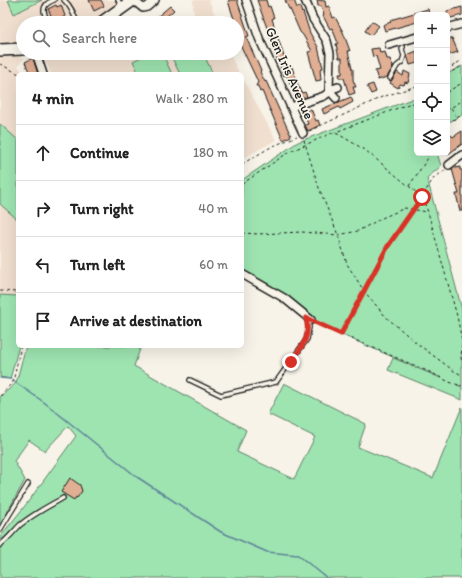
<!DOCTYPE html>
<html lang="en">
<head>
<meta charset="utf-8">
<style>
  body { margin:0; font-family:Itim,sans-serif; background:#f6f6f6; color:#222 }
  .controls { position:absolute; right:12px; top:12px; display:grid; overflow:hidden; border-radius:6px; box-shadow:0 4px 16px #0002 }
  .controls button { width:36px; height:36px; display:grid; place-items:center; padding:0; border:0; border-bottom:1px solid #e0e0e0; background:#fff; color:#222; font:20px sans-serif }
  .stop { position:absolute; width:12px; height:12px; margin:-9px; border:3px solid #d93025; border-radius:50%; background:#fff }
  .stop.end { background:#d93025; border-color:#fff; box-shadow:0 1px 4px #0008 }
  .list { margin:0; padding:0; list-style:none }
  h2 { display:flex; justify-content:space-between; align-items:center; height:52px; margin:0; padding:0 16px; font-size:17px }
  h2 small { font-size:13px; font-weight:400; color:#767676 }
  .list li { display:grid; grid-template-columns:26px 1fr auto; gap:12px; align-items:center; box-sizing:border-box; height:56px; padding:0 16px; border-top:1px solid #e0e0e0 }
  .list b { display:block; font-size:15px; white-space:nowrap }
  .list em { font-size:13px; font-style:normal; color:#767676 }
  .icon { flex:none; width:22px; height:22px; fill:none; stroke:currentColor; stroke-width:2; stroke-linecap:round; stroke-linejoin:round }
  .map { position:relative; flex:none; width:462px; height:578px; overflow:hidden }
  .search { position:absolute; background:#fff; box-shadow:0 4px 16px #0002; left:16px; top:16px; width:228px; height:44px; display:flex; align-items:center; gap:10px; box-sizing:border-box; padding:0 14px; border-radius:22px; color:#767676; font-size:15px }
  .panel { position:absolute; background:#fff; box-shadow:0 4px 16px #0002; left:16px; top:72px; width:228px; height:276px; border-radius:6px }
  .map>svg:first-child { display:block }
  .built { fill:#f0dfcf }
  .green { fill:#9ee4b1; stroke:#5d8066 }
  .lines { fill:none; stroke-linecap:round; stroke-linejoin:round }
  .stream { stroke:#5d8397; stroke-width:1.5 }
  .building { fill:#e1af94; stroke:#1c1c1c }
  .service-casing { stroke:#1c1c1c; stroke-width:6 }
  .minor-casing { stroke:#1c1c1c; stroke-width:10 }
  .primary-casing { stroke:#1c1c1c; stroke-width:14 }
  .path { stroke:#1c1c1c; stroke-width:1; stroke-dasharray:3 3; stroke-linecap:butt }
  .service { stroke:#f7f3e8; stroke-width:3.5 }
  .minor { stroke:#f7f3e8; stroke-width:7 }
  .primary { stroke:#f7f3e8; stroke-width:11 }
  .route { stroke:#d93025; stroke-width:5 }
  .labels { text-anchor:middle; stroke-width:3.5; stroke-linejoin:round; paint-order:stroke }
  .street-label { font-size:14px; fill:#1c1c1c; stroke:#f7f3e8 }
</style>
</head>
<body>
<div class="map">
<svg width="462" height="578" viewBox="0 0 462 578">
  <rect width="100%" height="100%" fill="#f7f3e8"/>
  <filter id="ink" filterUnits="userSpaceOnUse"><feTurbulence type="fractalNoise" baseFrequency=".025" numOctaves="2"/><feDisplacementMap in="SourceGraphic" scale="8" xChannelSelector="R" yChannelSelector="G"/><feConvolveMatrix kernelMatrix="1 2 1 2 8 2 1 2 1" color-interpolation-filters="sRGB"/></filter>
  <g filter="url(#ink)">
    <path class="built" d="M0,0H126L109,14L93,23H23V45L0,46Z
      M193,0H209L218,23H185L194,15Z
      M42,53H229L240,74H51Z
      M0,54L25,58L18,65L23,74H18V296L0,295Z
      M242,77L276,140L242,159Z"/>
    <path class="green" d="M8,0H42L14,14Z
      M149,53H162L172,74H139L133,61Z
      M171,53H203L213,74H180L170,54Z
      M462,66V115L447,123V74Z
      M417,97V153H437L441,166L427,178L462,310V386L457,385L462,387V400L388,370L393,358L441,378L326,328L306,318L297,308L242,274V180L298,142Z
      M0,124L18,140V220L0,204Z
      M0,295L18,296L19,346L10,379L0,377Z
      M26,346H133L140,349L134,366L246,430L237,452L294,479L315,437L268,414L284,383L366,424L358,447L433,478L462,407V578H0V537L28,502L76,436L68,426L45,451L29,440L14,461L25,480L0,525V397L16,383Z"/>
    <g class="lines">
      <path class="stream" d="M0,378L11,379L15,382L45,403L137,477L221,532L267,552L298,555L327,578"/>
    </g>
    <path class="building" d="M89,0H101L104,6L94,11Z
      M230,0H237L249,36L246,37L261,71L260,72L265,82L266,81L291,136L283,140L262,91L260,92L258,86H256L258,82L238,40L237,23H234L233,19H234L228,1Z
      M257,0H266L268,7L270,6L274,18L272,19L286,63L289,68L292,67L299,88H300L302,93L305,92L307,97L297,100L292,87H291L288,78L286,75L284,76L273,49L272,45H273Z
      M285,0H294L297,8L300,7L302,13L303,12L310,33L318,47L323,68L320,69L321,80L316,81L308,52L312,51L303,35L300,32L290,9H289Z
      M317,0L325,1L326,7L329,6L333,18L335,17L343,32L350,51H348L352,69H353V80L356,87H353L355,93L349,95L344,78H340L339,74H342V58H339L336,44L338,43L332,28L330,29L323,16L324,15L321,6H318Z
      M56,5L57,7L61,5L65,16L62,18L63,20L57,23H33L51,15L48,9Z
      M170,6L174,10L159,23H150Z
      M462,7V15L447,19V11Z
      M428,9L429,15H417V22L385,31L383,25L391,22L390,20Z
      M372,21L379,26L371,35L365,31Z
      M451,38H452L458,52L448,55L447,52V39Z
      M379,48L380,53L385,52L387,59H390L393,67L387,77L378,80L375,71L380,70L376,56L373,57L371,49Z
      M417,51V63L410,65L407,55Z
      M33,58L38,74H30L25,62Z
      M404,71L410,74L408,83L405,82L404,85L400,84L398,88L390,83L397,72L403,76Z
      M373,84L376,92L371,94L367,86Z
      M351,97L353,102L340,109L339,107L324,114L322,109Z
      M311,109L316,121L318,120L320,125L308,131L305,125L308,124L303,112Z
      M462,131V144L447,155V137L451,135L453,137Z
      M460,167V170H462V211H460L456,194H459L452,169Z
      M70,478L80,485L82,491L77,498L76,497L74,500L61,492Z"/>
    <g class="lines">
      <defs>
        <path id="service" d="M64,0C71,6 74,14 77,23
          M118,0L122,7
          M45,15C42,7 46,3 54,0
          M390,78L397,66L402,62L404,56L402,49L403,47
          M190,380L221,395L276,382L307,339L309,327L307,318
          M0,530L28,484
          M0,545C8,539 13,532 20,525C33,514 49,506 63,498"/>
        <path id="minor" d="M133,0L143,8L147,7L155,0
          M246,0L259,38L303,133
          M447,28L462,24
          M389,45L417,37
          M36,53L43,74
          M336,98L329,90L338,87
          M291,107L324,96L328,93L329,90L330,53L327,41L313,19L305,0
          M449,165L462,155
          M242,274L284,298L311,320"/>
        <path id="primary" d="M101,23L133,0
          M0,50L23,49"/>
      </defs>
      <use href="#service" class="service-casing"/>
      <use href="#minor" class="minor-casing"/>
      <use href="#primary" class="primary-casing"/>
      <path class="path" d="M0,64L19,74
        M447,70L462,60
        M447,74L462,66
        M447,92L462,83
        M451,108L457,117
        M447,110L462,101
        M447,123L462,115
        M309,131L382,97L417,86
        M333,133L411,103L416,104L417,108
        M304,140L319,188L338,235L347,264L364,291L386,317L419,345L454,371L462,375
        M242,164L271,147L297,136
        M242,184L289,152L332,133L338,134L365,150L422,197L428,212L457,316L462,341
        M409,186L428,158L427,153
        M242,233L258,234L302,232L338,235L358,231L382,218L405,208L427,212
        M0,291L18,292
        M318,324L432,373L449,382L462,386
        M341,334L388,246L422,197L433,179L445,170
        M462,345L461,358L462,362
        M0,396L13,382L21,346"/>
      <use href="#service" class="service"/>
      <use href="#minor" class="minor"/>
      <use href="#primary" class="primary"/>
    </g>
  </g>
  <g class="lines" filter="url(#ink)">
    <path class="route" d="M291,362C302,346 311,338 306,318L341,334L388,246L422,197"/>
  </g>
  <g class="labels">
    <g class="street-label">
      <text transform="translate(290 73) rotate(66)" y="5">Glen Iris Avenue</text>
    </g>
  </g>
</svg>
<div class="controls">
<button>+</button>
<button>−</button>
<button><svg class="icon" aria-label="locate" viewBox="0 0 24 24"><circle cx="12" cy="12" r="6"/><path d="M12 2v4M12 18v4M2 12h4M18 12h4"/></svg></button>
<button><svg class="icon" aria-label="layers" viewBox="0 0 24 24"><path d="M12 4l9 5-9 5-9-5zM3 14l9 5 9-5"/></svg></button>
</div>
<div class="stop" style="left:422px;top:197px"></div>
<div class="stop end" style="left:291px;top:362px"></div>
<div class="search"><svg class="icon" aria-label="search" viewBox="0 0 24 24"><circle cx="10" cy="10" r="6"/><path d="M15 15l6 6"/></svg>Search here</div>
<section class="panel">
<h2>4 min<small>Walk · 280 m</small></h2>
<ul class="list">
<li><svg class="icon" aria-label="ahead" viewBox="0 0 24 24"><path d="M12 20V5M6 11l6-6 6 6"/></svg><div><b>Continue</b></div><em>180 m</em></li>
<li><svg class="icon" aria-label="right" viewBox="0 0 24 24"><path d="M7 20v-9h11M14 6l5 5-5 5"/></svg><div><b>Turn right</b></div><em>40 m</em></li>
<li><svg class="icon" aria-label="left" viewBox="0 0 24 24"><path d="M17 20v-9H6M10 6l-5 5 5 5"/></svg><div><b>Turn left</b></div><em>60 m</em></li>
<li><svg class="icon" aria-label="arrive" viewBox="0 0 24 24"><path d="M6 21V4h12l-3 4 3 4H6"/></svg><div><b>Arrive at destination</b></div></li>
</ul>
</section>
</div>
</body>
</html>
